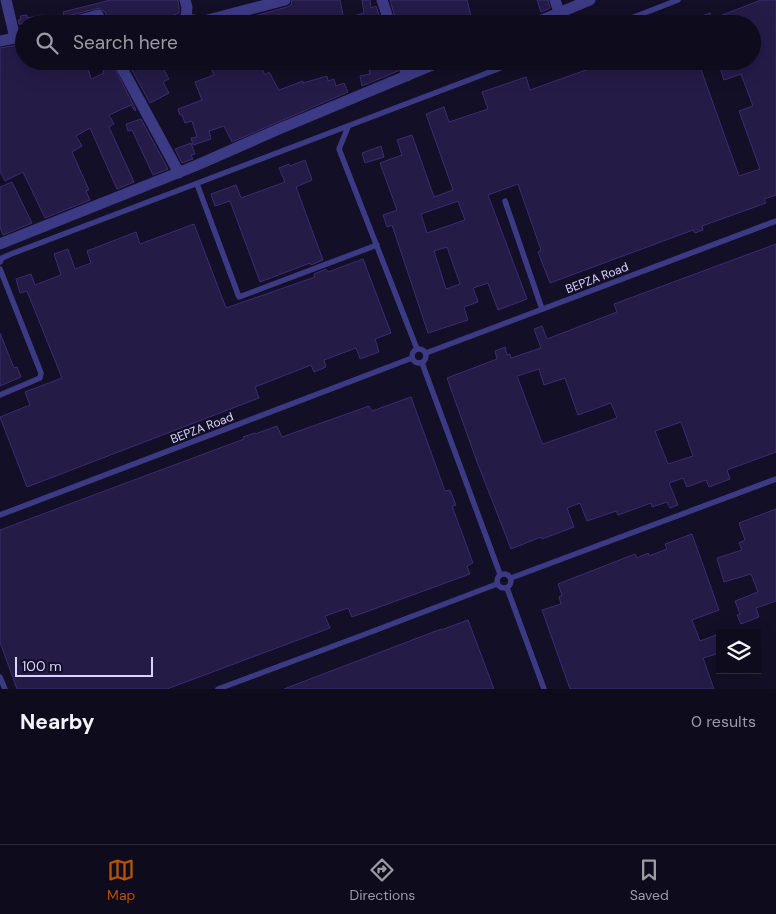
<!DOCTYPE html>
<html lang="en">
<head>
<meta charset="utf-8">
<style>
  body { margin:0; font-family:"DM Sans",sans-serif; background:#1c1929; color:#f1f3f6 }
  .controls { position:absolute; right:15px; bottom:15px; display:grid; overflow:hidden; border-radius:0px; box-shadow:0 5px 20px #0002 }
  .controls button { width:45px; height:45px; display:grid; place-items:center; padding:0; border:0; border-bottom:1px solid #2e2b3b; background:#0e0b1c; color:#f1f3f6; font:25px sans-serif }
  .scale { position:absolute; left:15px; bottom:12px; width:138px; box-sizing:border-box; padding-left:5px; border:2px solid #d9d4ff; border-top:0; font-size:14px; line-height:18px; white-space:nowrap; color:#d9d4ff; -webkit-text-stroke:4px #130f26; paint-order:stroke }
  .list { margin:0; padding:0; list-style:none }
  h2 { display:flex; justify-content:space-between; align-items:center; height:65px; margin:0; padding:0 20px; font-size:21px }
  h2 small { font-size:16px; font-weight:400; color:#9b9ba3 }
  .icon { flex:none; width:28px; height:28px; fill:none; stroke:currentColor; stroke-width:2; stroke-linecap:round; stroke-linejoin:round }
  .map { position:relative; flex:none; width:776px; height:689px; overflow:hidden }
  .search { position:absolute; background:#0e0b1c; box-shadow:0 5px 20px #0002; left:15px; right:15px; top:15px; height:55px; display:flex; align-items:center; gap:12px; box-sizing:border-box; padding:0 18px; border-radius:28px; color:#9b9ba3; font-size:19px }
  .sheet { height:155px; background:#0e0b1c }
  nav { display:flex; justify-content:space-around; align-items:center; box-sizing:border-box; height:70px; border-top:1px solid #2e2b3b; background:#0e0b1c; font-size:14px; color:#9b9ba3 }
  nav a { display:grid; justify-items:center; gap:2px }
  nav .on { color:#b45309 }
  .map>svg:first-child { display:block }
  .building { fill:#241b47; stroke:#3b2d73; fill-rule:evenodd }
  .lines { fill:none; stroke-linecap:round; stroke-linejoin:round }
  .service { stroke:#3d3a85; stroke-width:5.5 }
  .minor { stroke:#3d3a85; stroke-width:11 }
  .labels { text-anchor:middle; stroke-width:4; stroke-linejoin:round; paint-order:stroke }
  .street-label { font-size:12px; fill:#d9d4ff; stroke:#130f26 }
</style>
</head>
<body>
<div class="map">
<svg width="776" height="689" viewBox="0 0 776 689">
  <rect width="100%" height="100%" fill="#130f26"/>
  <path class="building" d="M111,0H178L179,8V13L169,17L166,22L159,24H109L105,12L99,8L64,17L63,12Z
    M292,0H340L344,19L364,13L362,0H370L371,8L376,6L382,24H336V20L319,24H248L247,18L287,7L291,5Z
    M390,0H467L473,24H397Z
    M537,0H548L550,8L541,12Z
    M761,0H776V195L764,199L766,203L702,226L703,230L695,233L693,230L550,283L538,252L541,250L518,184L488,195L527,299L498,310L488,283L473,288L478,302L464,307L468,320L428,333L392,225L387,227L383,215L397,210L380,163L402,155L397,140L412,135L434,197L453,190L426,114L444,107L449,122L488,109L482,92L526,77L530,90L611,61H698L739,176L760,169L739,111L753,106L741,74L724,80L718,61H752V24L701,23L704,22L702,16L710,13L712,19ZM458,201L465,220L427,233L421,214ZM447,247L460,284L446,289L434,251Z
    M27,15V18L43,15L45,24H19L18,20H21L20,16Z
    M24,44V61H36L37,65L55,61H86L91,79L104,73L100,61H111L136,110L135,111L131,105L109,115L114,124L109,127L134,182L117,189L90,128L76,136L82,146L72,152L89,190L86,191L90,200L45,218L23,172L5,181L0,171V48Z
    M127,61H183L164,70L169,79L163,82L169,93L150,103Z
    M219,61H258L265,75L269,72L279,90L303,81V83L327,76L328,81L334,79L336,86L344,83L348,92L232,142L224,126L209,131L211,139L193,145L191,138L197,137L192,121L185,123L182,115H180L178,109L202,100L195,82L214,75L211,68L220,65Z
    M367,61H395L398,71L362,86L360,76L370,74Z
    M141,119L168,169L153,175L132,130L128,131L126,124Z
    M191,143L195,154L191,155L193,159L182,163L175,149Z
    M381,146L384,157L365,163L362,153Z
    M305,160L312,180L296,187L323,260L311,265L310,263L260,282L230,201L215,206L211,194L236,185L241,198L285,182L279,168L289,164L290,166Z
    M12,182L32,223L3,235L0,227V187Z
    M194,224L226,308L315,277L314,274L326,269L328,272L363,259L391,333L375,339L379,352L360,359L356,348L324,360L326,367L314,372L311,365L255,387L259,398L27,487L0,417L30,405L25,392L62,378L27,291L20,293L16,279L31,274L35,285L61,275L54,254L68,249L75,269L91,263L87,251L136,232L140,244Z
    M776,244V452L727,470L730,479L709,487L706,480L687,487L683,478L669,483L678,505L670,508L667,502L652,507L651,503L618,515L616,511L587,521L580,503L567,508L574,527L542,539L541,537L511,549L476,459L447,378L497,359L495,351L505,347L507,355L510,354L511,358L541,348L534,329L542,326L547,339L617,312L614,304ZM539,369L544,385L565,378L578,415L611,403L617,418L543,444L542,443L517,376ZM681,422L693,456L668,464L655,431Z
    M0,333L14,368L17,367L21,377L0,386Z
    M411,397L445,491L450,490L456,505L452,506L473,563L467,566L470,574L352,617L348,608L325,616L330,628L167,689H17L0,642V530L244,439L243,437L255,433V434L277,426L282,437L369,406L372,411Z
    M776,509V601L756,608L759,617L741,624L737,615L740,614L735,601L758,592L751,574L724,582L717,558L742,550L739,543L745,540L739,523Z
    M692,534L719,610L692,620L700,641L716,635L720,646V653L703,658L714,689H570L542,610L561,604L559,597L562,595L558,584L635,554L637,558L648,553L649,556L667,549L665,544Z
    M468,620L494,689H284L441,629V630Z"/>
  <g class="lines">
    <path class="service" d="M616,24L678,0
      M348,127L339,149L417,349
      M197,184L239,297L377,245
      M505,201L542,309
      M0,262L2,258L11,254L519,61
      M0,269L41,373L40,378L0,395
      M412 356a7 7 0 1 1 14 0a7 7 0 1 1-14 0Z
      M426,353L776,221
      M422,363L500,574
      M0,515L412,358
      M497 581a7 7 0 1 1 14 0a7 7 0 1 1-14 0Z
      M511,578L776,479
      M507,588L544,689
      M0,677L5,689
      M218,689L363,635L497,584"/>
    <path class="minor" d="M6,0L15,38
      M382,0L390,24
      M555,0L559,12
      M186,18L200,22L285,0
      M66,24L98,15L102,24
      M173,24L186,18L187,7L185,0
      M532,24L590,0
      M0,41L24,36
      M118,61L179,173
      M402,61L407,76
      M0,244L195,166L279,129L442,61"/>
  </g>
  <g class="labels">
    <g class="street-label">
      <text transform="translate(597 278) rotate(-21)" y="4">BEPZA Road</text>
      <text transform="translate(202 428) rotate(-21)" y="4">BEPZA Road</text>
    </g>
  </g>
</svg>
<div class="controls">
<button><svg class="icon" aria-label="layers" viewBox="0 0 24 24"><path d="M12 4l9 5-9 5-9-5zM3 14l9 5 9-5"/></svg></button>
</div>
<div class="scale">100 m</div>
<div class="search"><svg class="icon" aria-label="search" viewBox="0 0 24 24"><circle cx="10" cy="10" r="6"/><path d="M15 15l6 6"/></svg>Search here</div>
</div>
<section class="sheet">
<h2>Nearby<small>0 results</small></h2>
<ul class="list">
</ul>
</section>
<nav>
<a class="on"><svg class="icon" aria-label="map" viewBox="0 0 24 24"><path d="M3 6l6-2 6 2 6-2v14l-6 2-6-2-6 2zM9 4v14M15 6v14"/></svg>Map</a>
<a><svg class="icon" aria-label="directions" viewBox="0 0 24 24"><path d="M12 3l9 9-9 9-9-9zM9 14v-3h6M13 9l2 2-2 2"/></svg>Directions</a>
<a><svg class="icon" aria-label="saved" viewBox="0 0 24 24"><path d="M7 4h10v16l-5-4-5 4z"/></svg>Saved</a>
</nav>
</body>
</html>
